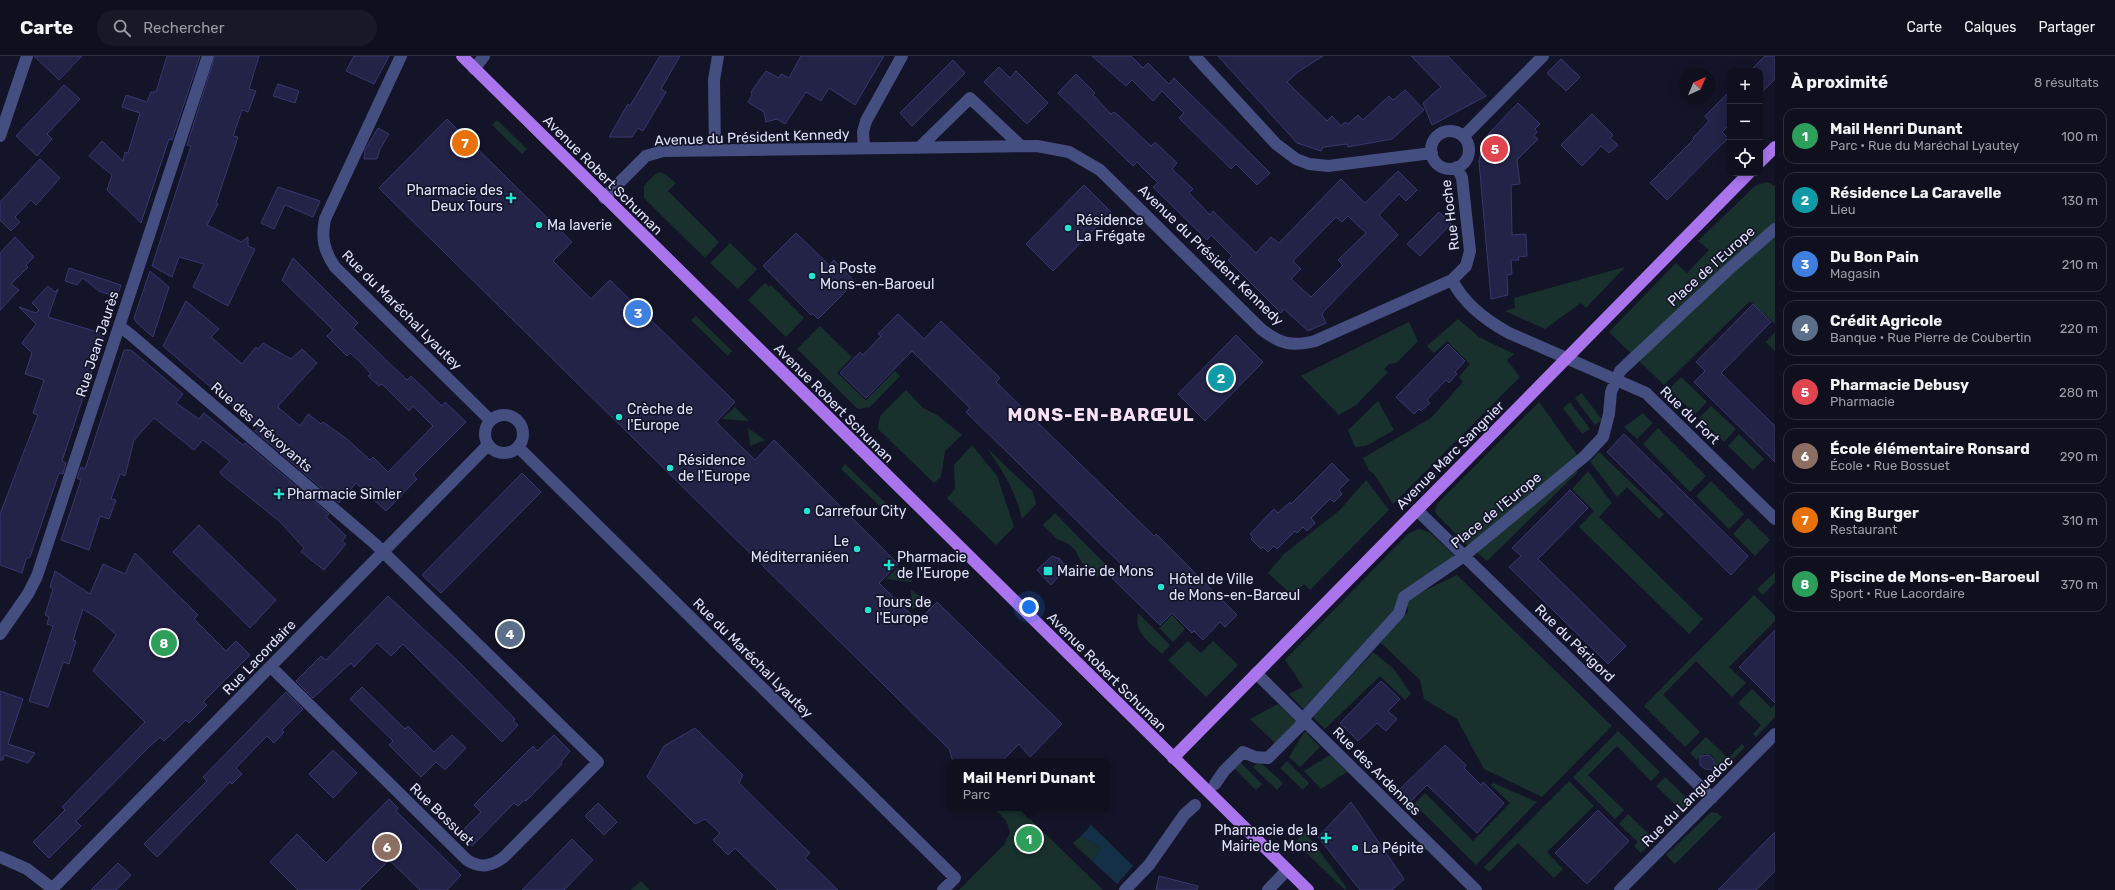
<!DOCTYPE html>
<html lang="fr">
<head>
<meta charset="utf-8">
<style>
  body { margin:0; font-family:Rubik,sans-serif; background:#181827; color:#f1f3f6 }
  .controls { position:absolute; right:12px; top:12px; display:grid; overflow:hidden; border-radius:8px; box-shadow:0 2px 10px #0003 }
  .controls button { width:36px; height:36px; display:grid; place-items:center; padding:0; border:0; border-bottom:1px solid #2f2f3c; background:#0f0f1e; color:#f1f3f6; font:20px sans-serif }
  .compass { position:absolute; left:1679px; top:12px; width:36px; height:36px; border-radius:50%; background:#0f0f1e; box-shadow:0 2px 10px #0003; rotate:44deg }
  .you { position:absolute; left:1029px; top:551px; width:14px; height:14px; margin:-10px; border:3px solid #fff; border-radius:50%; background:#1a73e8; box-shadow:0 0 0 6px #1a73e833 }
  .badge { display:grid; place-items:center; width:26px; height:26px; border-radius:50%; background:#23e3d3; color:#fff; font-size:13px; font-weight:700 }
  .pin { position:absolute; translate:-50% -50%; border:2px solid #fff; box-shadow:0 1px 4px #0006 }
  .popup { position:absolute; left:948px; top:703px; width:162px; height:52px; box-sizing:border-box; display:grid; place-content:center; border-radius:8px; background:#0f0f1e; filter:drop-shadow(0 1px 3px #0005); font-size:13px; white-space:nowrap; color:#9b9ca4 }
  .popup b { font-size:15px; color:#f1f3f6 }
  .popup::after { content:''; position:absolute; left:50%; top:100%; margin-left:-8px; border:8px solid transparent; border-top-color:#0f0f1e }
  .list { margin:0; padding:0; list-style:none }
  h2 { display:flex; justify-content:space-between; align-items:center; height:52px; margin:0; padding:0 16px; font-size:17px }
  h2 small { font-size:13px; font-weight:400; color:#9b9ca4 }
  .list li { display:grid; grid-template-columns:26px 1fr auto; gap:12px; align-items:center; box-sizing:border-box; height:56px; margin:0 8px 8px; padding:0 8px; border:1px solid #2f2f3c; border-radius:12px }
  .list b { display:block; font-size:15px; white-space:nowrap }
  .list p { margin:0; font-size:13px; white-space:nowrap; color:#9b9ca4 }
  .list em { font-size:13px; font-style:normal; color:#9b9ca4 }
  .icon { flex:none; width:22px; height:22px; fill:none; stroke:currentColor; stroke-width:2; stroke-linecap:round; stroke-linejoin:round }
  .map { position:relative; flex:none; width:1775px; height:834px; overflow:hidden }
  header { display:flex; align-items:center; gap:24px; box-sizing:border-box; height:56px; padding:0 20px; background:#0f0f1e; border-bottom:1px solid #2f2f3c }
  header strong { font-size:19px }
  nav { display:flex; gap:22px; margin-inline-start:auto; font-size:14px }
  .search { width:280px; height:36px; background:#181827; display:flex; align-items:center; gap:10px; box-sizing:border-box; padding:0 14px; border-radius:22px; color:#9b9ca4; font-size:15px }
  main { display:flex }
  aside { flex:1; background:#0f0f1e }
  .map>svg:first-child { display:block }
  .green { fill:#18312c }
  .water { fill:#143046 }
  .building { fill:#232247; stroke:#383770; fill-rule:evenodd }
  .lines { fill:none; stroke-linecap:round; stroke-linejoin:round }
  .minor { stroke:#454e81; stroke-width:12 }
  .major { stroke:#aa74ed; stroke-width:12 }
  .poi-dot { fill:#23e3d3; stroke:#141428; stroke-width:1.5 }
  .labels { text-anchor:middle; stroke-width:3.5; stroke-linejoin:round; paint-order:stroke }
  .street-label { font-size:14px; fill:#dfe1fb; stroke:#141428 }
  .poi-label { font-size:14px; fill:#dfe1fb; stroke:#141428; text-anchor:start }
  .district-label { font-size:18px; font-weight:bold; letter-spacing:1px; fill:#fbe1f6; stroke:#141428 }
</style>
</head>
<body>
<header>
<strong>Carte</strong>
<div class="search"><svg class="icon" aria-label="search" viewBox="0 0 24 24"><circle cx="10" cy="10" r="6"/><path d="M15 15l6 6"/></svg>Rechercher</div>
<nav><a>Carte</a><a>Calques</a><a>Partager</a></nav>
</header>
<main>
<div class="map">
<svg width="1775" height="834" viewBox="0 0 1775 834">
  <rect width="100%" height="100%" fill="#141428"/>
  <path class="green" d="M497,64L527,93L522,98L492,69Z
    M660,116L666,119L676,127L668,135L719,186L705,202L644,142V130L655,118Z
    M1767,126L1775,130V268L1750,245L1664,329L1609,276L1676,207L1687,217L1709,194L1698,185L1756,129Z
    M730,187L757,213L738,233L710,207Z
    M1625,211L1586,252L1581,247L1545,273L1505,255L1515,252L1514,242Z
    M765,227L769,231L771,229L804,262L786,281L748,244Z
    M696,260L732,295L728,300L691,264Z
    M1458,263L1479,281L1514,298L1507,304L1520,321L1393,448L1374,418L1369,414L1363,402L1431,362L1463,326L1459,321L1470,308L1447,285L1434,297L1427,290Z
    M1409,266L1418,285L1396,307L1389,308L1384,313L1388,316L1356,349L1339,359L1301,320Z
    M820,270L852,301L837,317L866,344L895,315L900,320L870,351L858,353L797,293Z
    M1775,276V295L1766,286Z
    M1681,321L1707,346L1695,358L1669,333Z
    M906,334L923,352L937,359L962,379L945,395L941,421L934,427L878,373L880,360Z
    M1582,337L1602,364L1595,369L1575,342Z
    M1378,345L1394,374L1366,390L1355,391L1348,374Z
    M1539,346L1578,400L1468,490L1437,459L1435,455L1437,448Z
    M1570,346L1590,373L1582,378L1563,352Z
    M1711,350L1736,373L1724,386L1699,362Z
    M735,351L749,365L722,363Z
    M1643,357L1653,367L1637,383L1624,371Z
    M748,372L765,384L750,390Z
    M1658,372L1706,420L1690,436L1643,388Z
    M1739,378L1764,403L1753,414L1728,390Z
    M972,389L997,420L1014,471L996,489L947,442L955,433L954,409Z
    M987,392L1033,436L1036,448L1022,463C1016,436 1003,415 987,392Z
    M1599,396L1664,458L1659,463L1627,431L1617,441L1590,405Z
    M845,408L896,457L892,462L841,413Z
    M1576,414L1578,416L1487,505L1477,496Z
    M1588,415L1612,447L1599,461L1703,563L1689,578L1579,471L1594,455L1572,433Z
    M1366,424L1389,454L1310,534L1304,528L1293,540L1268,517L1284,498L1340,454Z
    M1711,425L1744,458L1729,473L1696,440Z
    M1055,457L1107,510L1097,521L1082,507L1075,494L1067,487L1057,483L1043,469Z
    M1748,462L1770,484L1755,500L1733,478Z
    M1419,473L1429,476L1456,501L1397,550L1305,655L1289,638L1303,631L1285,604L1409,477Z
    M898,511L913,526L886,523Z
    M1775,516V526L1763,539L1757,533Z
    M1457,519L1612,670L1542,741L1484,713L1457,663L1424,643L1420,624L1380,586L1408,556L1407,543Z
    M911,534L929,546L912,553Z
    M1754,539L1775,560V565L1729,611L1746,627L1732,641L1696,605L1663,639L1700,676L1685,691L1644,650Z
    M1138,557L1170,589L1162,598C1148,585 1134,577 1138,557Z
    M1172,559L1185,573L1173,586L1159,572Z
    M1188,585L1201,597L1213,585L1238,609L1206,641L1168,604Z
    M1373,596L1393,612L1411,638L1405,644L1380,620L1325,673L1313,661Z
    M1752,633L1771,652L1775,648V661L1756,681L1753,678L1761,669L1738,647Z
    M1278,648L1297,666L1275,687L1250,663Z
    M1305,675L1320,691L1300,711L1289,701Z
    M1618,675L1660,716L1651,725L1617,690L1588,719L1624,754L1615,763L1573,721Z
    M1706,681L1728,702L1742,688L1745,691L1721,716L1715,711V704L1710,698H1703L1697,704L1690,697Z
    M1330,699L1347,716L1321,733L1304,715Z
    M1239,705L1262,728L1256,734L1233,711Z
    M1259,705L1283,727L1277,734L1253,711Z
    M1287,705L1309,727L1303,734L1280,712Z
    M1665,721L1691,746L1674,763L1671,760L1679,752L1656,730Z
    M1569,725L1594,750L1547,796L1563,813L1554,822L1518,787L1489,816L1484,811Z
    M1493,727L1537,746L1476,809L1414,748L1425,737L1473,785L1510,747L1491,729Z
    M993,752H1019L1103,834H959L1004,789L1010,776L1006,764Z
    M1711,756L1717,757L1722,761L1675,808L1666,799Z
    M1628,758L1651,780L1659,772L1663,775L1641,797L1634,790L1638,786L1619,768Z
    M1305,776L1347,832L1345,834L1295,786Z
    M1081,780L1101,792L1092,805L1073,787Z
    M641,825L650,834H631Z"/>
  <path class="water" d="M1091,769L1133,810L1117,828L1092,805L1101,792L1081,780Z"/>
  <path class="building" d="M34,0H82L59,24Z
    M167,0H200L172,84L169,83L141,167L107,134L112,119L89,100L102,85L123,105L125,96L128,97L140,57L122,51L126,39L147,46L151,36H156Z
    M215,0H259L249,33L256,35L248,56L242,54L233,80L238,81L216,147L218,148L207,169L241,186L248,181V190L255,193L228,250L193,231L204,208L179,201L172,221L152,210L191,90L187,89Z
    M354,0H389L374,28L346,15Z
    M660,0H680L661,33L666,36L643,75L638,72L632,81H609L628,48L630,50Z
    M801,0H884L855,49L829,32L821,45L806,36L785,68L777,63L766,66L764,56L748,46L752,39L751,36L766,15L779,22L781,18L789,22Z
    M1092,0H1131L1143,12L1148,7L1169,28L1174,22L1270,117L1257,129L1236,108L1231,113L1179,62L1184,57L1162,35L1153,45L1132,24L1126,30Z
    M1218,0H1323L1298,16L1287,26L1327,65L1332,60L1341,70L1345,66L1348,68L1358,59L1363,64L1389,40L1393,44L1405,34L1424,54L1392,83L1348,91L1347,88L1323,91L1321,95L1297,87Z
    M1411,0H1448L1486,40L1432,69L1423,47L1441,31Z
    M1765,0H1775V23L1760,38V15H1750Z
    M1561,3L1580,21L1566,35L1547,17Z
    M953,4L965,17L912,70L900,57Z
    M999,11L1010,22L1016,15L1048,47L1027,68L984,26Z
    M1076,18L1095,37L1093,39L1111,58L1114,56L1119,60L1151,90L1155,86L1177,107L1172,113L1193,133L1189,137L1210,159L1213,155L1256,197L1271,181L1279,187L1341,123L1365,147L1398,115L1417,134L1406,145L1399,138L1379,159L1398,179L1324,255L1322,258L1326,267L1308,275L1284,253L1281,257L1228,204L1232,200L1211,179L1207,184L1153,131L1158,127L1137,106L1133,110L1058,37ZM1348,160L1366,177L1338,204L1343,209L1311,241L1291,223L1301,213L1293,205L1336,161L1342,166Z
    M278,28L299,35L295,47L273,40Z
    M64,29L80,43L47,78L52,83L37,100L16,80Z
    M1730,35V68L1722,76L1728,82L1667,144L1650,127L1694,83L1693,82L1709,65L1705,60Z
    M1518,47L1540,68L1535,73L1537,76L1534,80L1538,83L1517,104L1520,128L1511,129L1512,179L1526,178L1527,200L1518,201L1519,204H1511L1512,218L1507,219L1508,239L1491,243L1479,105L1483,88L1490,76Z
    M1592,58L1613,79L1610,82L1618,89L1609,97L1601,90L1582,110L1561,89Z
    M447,63L572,186L553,205L591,243L610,224L735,346L716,366L755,404L774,384L898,508L879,527L918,565L937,546L1062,668L1030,701L1019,688L1001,706H953L949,693L379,132Z
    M378,72L389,78L380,93L377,103H364L365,94Z
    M40,103L60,122L36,149L31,144L15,161L20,166L11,175L0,164V146Z
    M1084,129L1111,156L1053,215L1026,188Z
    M278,131L320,145L313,161L285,149L274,173L261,167Z
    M1439,156L1451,168L1420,200L1407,188Z
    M796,177L829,209L834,204L855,226L818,263L813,258L811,259L763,210Z
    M15,181L34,201L26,209L28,211L11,228L19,234L0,254V197Z
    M293,202L358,267L353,272L407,324L411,320L442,350L445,346L466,366L413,419L417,423L386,455L356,427L339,447L255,375L258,372L163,290L186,245L219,273L211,281L242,308L256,291L258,293L263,287L291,303L302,293L317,307L278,350L279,352L300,370L308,358L321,368L323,366L348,384L370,404L373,401L388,416L433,370L413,350L409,355L382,328L379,330L368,320L371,318L361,307L350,297L347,300L327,280L333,274L282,224Z
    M69,212L121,229L117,241L99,235L83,222L77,229L65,225Z
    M150,215L169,231L153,281L136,266L134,262Z
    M48,230L55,236L58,233L48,261L104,278L62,405L66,407L63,418L59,417L30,501L26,503L22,517L0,509V458L38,359L33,357L44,324L25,318L32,297L22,287L36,268L19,251L36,257L39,254L32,247Z
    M1753,248L1771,266L1721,317L1775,370V406L1694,326L1705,315L1696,306Z
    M898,258L924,283L941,265L1000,322L996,326L1154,480L1156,478L1237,559L1225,571L1220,566L1203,584L1194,575L1192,577L1172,557L1160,569L1112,522L1124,511L966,356L970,352L912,295L866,342L840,317L860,296L863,299L881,280L878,278Z
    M1236,279L1263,306L1205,365L1178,338Z
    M1448,288L1465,305L1455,316L1457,318L1449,327L1446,324L1427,344L1430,347L1421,355L1419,353L1414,358L1396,341Z
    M124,294H131L183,338L176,347L199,363L204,357L243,389L245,387L329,458L326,461L346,480L342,485L346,488L324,514L301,496L304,492L279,465L222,419L220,416L230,405L203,384L194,394L154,362L134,384L125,420L120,418L111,443L116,444L109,463L100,460L89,494L61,484L81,424L77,422L81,411L85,413Z
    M1624,378L1748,500L1731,519L1607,396Z
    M1332,407L1349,424L1339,434L1342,438L1334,446L1330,443L1311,462L1315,467L1307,475L1303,471L1297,477L1295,475L1277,493L1274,490L1268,496L1263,491L1261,493L1251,483L1253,481L1250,478L1274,453L1278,457L1290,446L1291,448Z
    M522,417L541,436L441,537L422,519Z
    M1570,434L1588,452L1538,503L1626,590L1608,608L1509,511L1521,500L1512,492Z
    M199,469L276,544L250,572L173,496Z
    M135,497L198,559L194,563L226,595L236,585L250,599L203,646L207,649L189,667L186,664L164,685L160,681L149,691L76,765L81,770L49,802L33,786L65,754L62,751L145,666L93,615L116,579L100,564L83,553L73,584L76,585L69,608L63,606L48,651L29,645L53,570L47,568L49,561L45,559L53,533L50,531L55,515L90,538L103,508L125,518Z
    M1052,500L1060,503L1066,512L1051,529L1037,514Z
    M388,540L460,607L515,663L513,665L518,669L502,686L403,588L391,600L377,587L354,611L351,607L313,642L296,625L321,600L326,604Z
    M1775,574V647L1739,611Z
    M1381,625L1400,643L1388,655L1397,663L1386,675L1377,667L1358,685L1340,667Z
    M362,631L405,673L408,670L434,696L452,679L466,692L445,714L436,706L421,721L389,689L393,685L350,643Z
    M0,635L23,643L8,688L35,697L28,707L4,699L3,704H0Z
    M286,636L303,653L282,674L284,676L274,687L267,680L257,690L236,712L242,718L232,728L230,726L157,801L144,788L207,725L203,721Z
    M695,672L743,719L739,727L810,797L805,802L838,834H778L735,792L728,799L713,784L720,777L705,763L695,768L647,721L664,690Z
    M554,679L570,695L561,706L562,708L526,745L524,744L518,750L514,747L472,790L459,778L481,756L474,749L533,690L537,695Z
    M1445,689L1466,709L1464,712L1481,729L1483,726L1504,747L1477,777L1427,729L1411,745L1400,733Z
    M333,694L357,717L333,742L309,718Z
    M1709,699L1714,704V714L1705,713L1700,709V700Z
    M389,743L398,752L396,755L461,819L447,834H420L389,804L359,834H298L270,806L297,778L326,807Z
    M1351,746L1404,823L1392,834H1360L1318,781Z
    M598,747L617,766L604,779L585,760Z
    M1598,754L1629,785L1587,828L1555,797Z
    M1775,776V815L1756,834H1718Z
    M572,783L593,804L564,834H522Z
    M118,807L131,819L116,834H91Z
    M1159,820L1198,830L1197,834H1156Z"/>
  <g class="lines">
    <path class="minor" d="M401,0L325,163C321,182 324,195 335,211L490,364
      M1195,0L1276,88L1296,103L1309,108L1328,110L1432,97
      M474,13L484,0
      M1431 94a19 19 0 1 1 38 0a19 19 0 1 1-38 0Z
      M0,80L27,0
      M1464,80L1543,0
      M864,92L863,76L866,65L902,0
      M919,92L970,42L1021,90
      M715,94L714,24L718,0
      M1457,111L1462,122L1470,195L1466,210L1452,224C1464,248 1485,264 1509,277L1646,337L1775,463
      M604,142L646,100L663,95L1037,90L1069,96L1100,114L1261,273C1280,288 1292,291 1315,285L1452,224
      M119,270L131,279L374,487L598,706L504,801C492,810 481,813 467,804L271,611
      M485 378a19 19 0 1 1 38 0a19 19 0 1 1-38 0Z
      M518,391L955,822L943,834
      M1417,454L1712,742
      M0,578L28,538L37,520L208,0
      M1256,617L1476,834
      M1215,728L1224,715L1243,696L1255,701L1268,702L1300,670L1303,663L1399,557L1404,541L1464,500L1585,400L1603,381L1609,358L1611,336L1620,315L1728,214L1775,173
      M0,801L27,813L53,833
      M51,834L488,389
      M1125,834L1149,809L1184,759L1195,749
      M1268,834L1287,814
      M1620,834L1775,678"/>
    <path class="major" d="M462,0L1308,834
      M1760,106L1775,91
      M1173,702L1749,117"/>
  </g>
  <g class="poi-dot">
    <path d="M509 136h4v4h4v4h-4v4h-4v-4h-4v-4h4z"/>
    <circle cx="539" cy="169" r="4"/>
    <circle cx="1068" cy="172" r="4"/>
    <circle cx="812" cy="220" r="4"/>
    <circle cx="619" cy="361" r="4"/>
    <circle cx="670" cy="412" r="4"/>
    <path d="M277 432h4v4h4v4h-4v4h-4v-4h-4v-4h4z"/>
    <circle cx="807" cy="455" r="4"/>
    <circle cx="857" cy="493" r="4"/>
    <path d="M887 503h4v4h4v4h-4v4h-4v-4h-4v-4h4z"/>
    <rect x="1043" y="510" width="10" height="10" rx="2"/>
    <circle cx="1161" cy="531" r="4"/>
    <circle cx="868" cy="554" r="4"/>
    <path d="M1324 776h4v4h4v4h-4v4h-4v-4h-4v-4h4z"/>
    <circle cx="1355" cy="792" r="4"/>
  </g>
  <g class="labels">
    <g class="street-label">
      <text transform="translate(752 81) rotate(-2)" y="5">Avenue du Président Kennedy</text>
      <text transform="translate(603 119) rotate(45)" y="5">Avenue Robert Schuman</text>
      <text transform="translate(1450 159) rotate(-97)" y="5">Rue Hoche</text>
      <text transform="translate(1211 199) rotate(44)" y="5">Avenue du Président Kennedy</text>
      <text transform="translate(1711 210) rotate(-42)" y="5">Place de l'Europe</text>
      <text transform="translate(402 254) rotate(45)" y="5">Rue du Maréchal Lyautey</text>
      <text transform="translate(97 288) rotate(-72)" y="5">Rue Jean Jaurès</text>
      <text transform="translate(834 347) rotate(45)" y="5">Avenue Robert Schuman</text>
      <text transform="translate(1690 359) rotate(44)" y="5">Rue du Fort</text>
      <text transform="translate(262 371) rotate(41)" y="5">Rue des Prévoyants</text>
      <text transform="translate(1450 399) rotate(-45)" y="5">Avenue Marc Sangnier</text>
      <text transform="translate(1496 454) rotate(-39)" y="5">Place de l'Europe</text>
      <text transform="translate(1575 587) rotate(44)" y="5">Rue du Périgord</text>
      <text transform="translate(259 601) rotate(-46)" y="5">Rue Lacordaire</text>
      <text transform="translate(753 602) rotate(45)" y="5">Rue du Maréchal Lyautey</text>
      <text transform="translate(1107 616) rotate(45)" y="5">Avenue Robert Schuman</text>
      <text transform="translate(1377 715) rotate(45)" y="5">Rue des Ardennes</text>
      <text transform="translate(1687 745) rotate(-45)" y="5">Rue du Languedoc</text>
      <text transform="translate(442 758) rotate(44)" y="5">Rue Bossuet</text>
    </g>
    <g class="poi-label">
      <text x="503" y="139" text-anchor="end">Pharmacie des<tspan x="503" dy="16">Deux Tours</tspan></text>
      <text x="1076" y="169">Résidence<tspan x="1076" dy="16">La Frégate</tspan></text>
      <text x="547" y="174">Ma laverie</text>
      <text x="820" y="217">La Poste<tspan x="820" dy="16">Mons-en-Baroeul</tspan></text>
      <text x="627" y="358">Crèche de<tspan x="627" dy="16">l'Europe</tspan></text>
      <text x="678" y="409">Résidence<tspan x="678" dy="16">de l'Europe</tspan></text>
      <text x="287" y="443">Pharmacie Simler</text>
      <text x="815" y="460">Carrefour City</text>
      <text x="849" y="490" text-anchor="end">Le<tspan x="849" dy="16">Méditerraniéen</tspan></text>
      <text x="897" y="506">Pharmacie<tspan x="897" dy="16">de l'Europe</tspan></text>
      <text x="1057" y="520">Mairie de Mons</text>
      <text x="1169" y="528">Hôtel de Ville<tspan x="1169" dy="16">de Mons-en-Barœul</tspan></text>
      <text x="876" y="551">Tours de<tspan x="876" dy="16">l'Europe</tspan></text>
      <text x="1318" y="779" text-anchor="end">Pharmacie de la<tspan x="1318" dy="16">Mairie de Mons</tspan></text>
      <text x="1363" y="797">La Pépite</text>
    </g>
    <g class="district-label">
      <text x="1101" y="365">MONS-EN-BARŒUL</text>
    </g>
  </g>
</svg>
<div class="controls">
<button>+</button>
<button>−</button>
<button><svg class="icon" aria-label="locate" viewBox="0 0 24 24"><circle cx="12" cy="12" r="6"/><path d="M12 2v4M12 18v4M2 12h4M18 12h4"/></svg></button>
</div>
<svg class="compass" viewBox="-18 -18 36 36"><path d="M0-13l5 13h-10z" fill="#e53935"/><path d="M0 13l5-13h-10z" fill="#9b9ca4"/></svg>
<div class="you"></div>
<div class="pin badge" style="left:1029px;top:783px;background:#2e9e5b">1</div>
<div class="popup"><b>Mail Henri Dunant</b>Parc</div>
<div class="pin badge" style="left:1221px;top:322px;background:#0f9aa8">2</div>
<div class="pin badge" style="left:638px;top:257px;background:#3f7fe0">3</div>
<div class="pin badge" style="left:510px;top:578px;background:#5c6f8a">4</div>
<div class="pin badge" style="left:1495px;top:93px;background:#e0444e">5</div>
<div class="pin badge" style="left:387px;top:791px;background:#8d6e63">6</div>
<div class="pin badge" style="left:465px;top:87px;background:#e8710a">7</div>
<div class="pin badge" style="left:164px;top:587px;background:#2e9e5b">8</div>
</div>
<aside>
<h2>À proximité<small>8 résultats</small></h2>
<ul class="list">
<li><span class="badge" style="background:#2e9e5b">1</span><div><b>Mail Henri Dunant</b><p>Parc · Rue du Maréchal Lyautey</p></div><em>100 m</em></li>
<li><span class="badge" style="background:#0f9aa8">2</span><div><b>Résidence La Caravelle</b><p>Lieu</p></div><em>130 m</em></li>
<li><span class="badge" style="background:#3f7fe0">3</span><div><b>Du Bon Pain</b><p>Magasin</p></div><em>210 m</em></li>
<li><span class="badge" style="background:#5c6f8a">4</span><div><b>Crédit Agricole</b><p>Banque · Rue Pierre de Coubertin</p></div><em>220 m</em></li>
<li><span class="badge" style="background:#e0444e">5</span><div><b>Pharmacie Debusy</b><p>Pharmacie</p></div><em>280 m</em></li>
<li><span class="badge" style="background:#8d6e63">6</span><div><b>École élémentaire Ronsard</b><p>École · Rue Bossuet</p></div><em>290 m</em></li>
<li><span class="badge" style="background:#e8710a">7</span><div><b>King Burger</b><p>Restaurant</p></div><em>310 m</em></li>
<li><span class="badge" style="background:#2e9e5b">8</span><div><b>Piscine de Mons-en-Baroeul</b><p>Sport · Rue Lacordaire</p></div><em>370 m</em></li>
</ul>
</aside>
</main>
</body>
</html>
